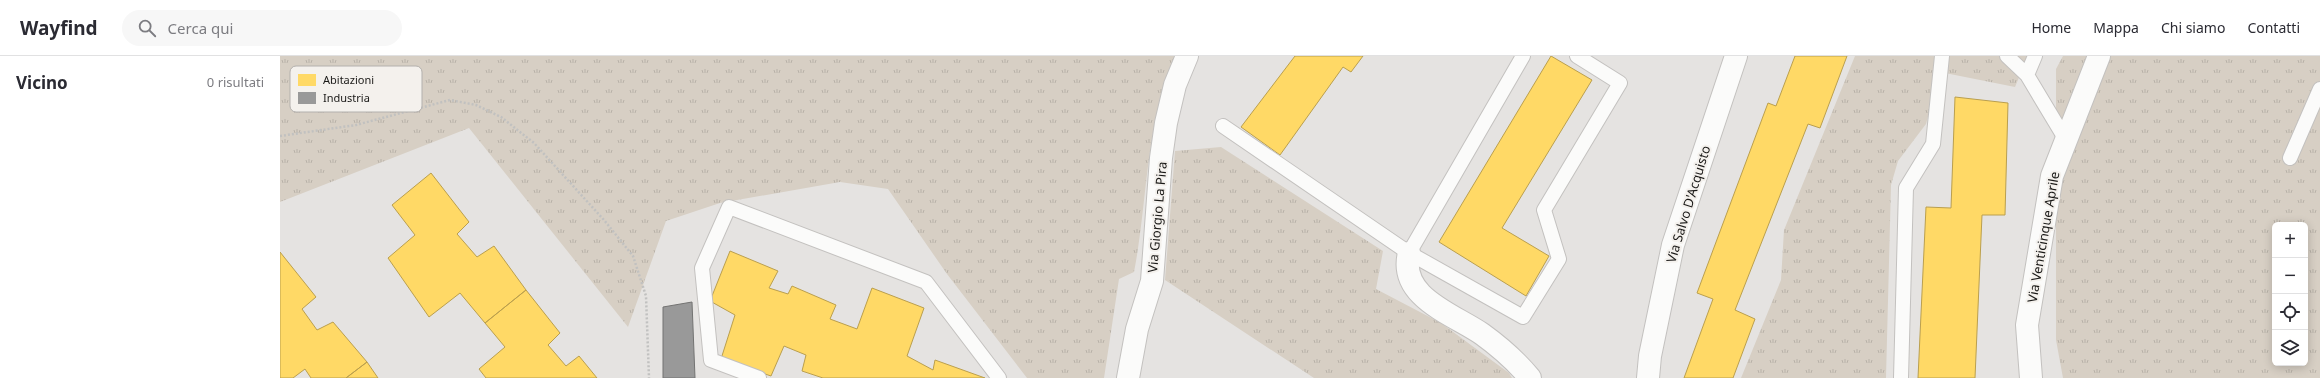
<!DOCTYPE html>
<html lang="it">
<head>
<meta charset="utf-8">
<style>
  body { margin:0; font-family:"Noto Sans",sans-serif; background:#f7f7f7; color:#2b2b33 }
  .controls { position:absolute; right:12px; bottom:12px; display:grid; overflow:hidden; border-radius:6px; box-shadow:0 2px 10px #0003 }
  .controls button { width:36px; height:36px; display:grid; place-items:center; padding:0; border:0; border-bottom:1px solid #e1e1e2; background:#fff; color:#2b2b33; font:20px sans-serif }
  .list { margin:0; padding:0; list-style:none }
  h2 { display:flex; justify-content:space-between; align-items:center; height:52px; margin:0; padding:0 16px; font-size:17px }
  h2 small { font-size:13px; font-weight:400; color:#7c7c81 }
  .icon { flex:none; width:22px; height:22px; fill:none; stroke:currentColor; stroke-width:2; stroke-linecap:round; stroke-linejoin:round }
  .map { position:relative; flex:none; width:2040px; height:322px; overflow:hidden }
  header { display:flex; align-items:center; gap:24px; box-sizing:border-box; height:56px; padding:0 20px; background:#fff; border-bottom:1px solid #e1e1e2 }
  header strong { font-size:19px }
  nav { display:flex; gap:22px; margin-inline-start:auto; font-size:14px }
  .search { width:280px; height:36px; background:#f7f7f7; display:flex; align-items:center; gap:10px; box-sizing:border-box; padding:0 14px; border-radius:22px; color:#7c7c81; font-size:15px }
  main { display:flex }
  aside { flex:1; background:#fff }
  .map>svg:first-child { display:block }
  .grass { fill:url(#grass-tufts); fill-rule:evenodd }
  .homes { fill:#ffd966; stroke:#ba9f4e }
  .industry { fill:#999; stroke:#737372 }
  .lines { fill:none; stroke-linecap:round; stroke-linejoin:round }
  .service-casing { stroke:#c3c1bf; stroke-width:16 }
  .minor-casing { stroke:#c3c1bf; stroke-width:24 }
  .tertiary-casing { stroke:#c3c1bf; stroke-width:24 }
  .path { stroke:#c1c1c0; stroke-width:2.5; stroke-dasharray:2 2; stroke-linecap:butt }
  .service { stroke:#fbfbfa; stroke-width:14 }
  .minor { stroke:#fbfbfa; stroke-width:22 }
  .tertiary { stroke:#fbfbfa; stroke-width:22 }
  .labels { text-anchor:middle; stroke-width:4; stroke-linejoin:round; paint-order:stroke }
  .street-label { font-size:13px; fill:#1a1917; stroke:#f4f1ed }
  .key { fill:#f4f1ed; stroke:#b3b0ad; stroke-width:1 }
  .key-label { font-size:11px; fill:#1a1917 }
</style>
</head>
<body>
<header>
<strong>Wayfind</strong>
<div class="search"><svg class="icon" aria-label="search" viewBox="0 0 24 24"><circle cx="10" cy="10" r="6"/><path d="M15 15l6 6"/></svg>Cerca qui</div>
<nav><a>Home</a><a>Mappa</a><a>Chi siamo</a><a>Contatti</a></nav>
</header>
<main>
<aside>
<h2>Vicino<small>0 risultati</small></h2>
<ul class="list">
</ul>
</aside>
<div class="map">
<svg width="2040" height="322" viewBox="0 0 2040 322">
  <defs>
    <pattern id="grass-tufts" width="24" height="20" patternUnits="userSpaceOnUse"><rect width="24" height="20" fill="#d7cfc4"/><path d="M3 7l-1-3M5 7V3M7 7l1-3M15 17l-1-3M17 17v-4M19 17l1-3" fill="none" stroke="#b8b1a8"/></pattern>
  </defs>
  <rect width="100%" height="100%" fill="#e5e3e1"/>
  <path class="grass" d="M0,0H895C865,67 868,145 854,216L839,223L824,322H747L667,218L608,133L560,126L440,147L386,165L348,271L189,72L0,146Z
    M1575,0H1748L1735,31L1660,16L1646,68L1618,105L1611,129L1606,322H1461L1501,224L1504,174Z
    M1783,0H2040V322H1783L1776,284V13ZM1995,169H2025V307H1995Z
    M941,91L1103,195L1096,233L1161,267L1229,317L1232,322H1034L885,224L895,95Z"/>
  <path class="homes" d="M1015,0H1083L1071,16L1063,11L1000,99L961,71Z
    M1271,0L1312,24L1222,172L1269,200L1246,240L1159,186Z
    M1515,0H1567L1540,72L1528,68L1455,254L1475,263L1453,322H1404L1433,243L1417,237L1488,47L1496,50Z
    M1675,41L1728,47L1725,159H1702L1695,322H1638L1646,151L1671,152Z
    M151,117L189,166L177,178L197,201L214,190L246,234L205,267L180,237L149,261L108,202L135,179L112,149Z
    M450,195L498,215L489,232L508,238L512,230L556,249L550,263L577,273L592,232L644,252L627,300L653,314L655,304L705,322H543L522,315L526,299L504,290L491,320L441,303L455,259L430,245Z
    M0,196L36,241L22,253L37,274L53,266L87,306L66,322H31L25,313L13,322H0Z
    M246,234L280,277L268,289L286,310L299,300L317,322H206L199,313L225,291L205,267Z
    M87,306L98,322H66Z"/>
  <path class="industry" d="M412,246L415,322H383V251Z"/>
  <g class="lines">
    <defs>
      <path id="service" d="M1727,0L1747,19L1786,84
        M1747,19L1755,0
        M943,70L1129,197L1243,261L1279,203L1264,154L1340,27L1297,0
        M2010,102L2040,33
        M1129,197L1243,0
        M479,322L431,304L422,212L449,151L646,226L719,322
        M1621,322L1626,132L1653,88L1662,0"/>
      <path id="minor" d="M1129,197C1118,241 1173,258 1202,278C1220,291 1236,305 1250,322
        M848,322L857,273L872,225L881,102L886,67L895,29L907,0
        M1751,322L1747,269L1772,120L1819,0"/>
      <path id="tertiary" d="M1368,322L1370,300L1393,189L1456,0"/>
    </defs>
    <use href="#service" class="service-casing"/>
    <use href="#minor" class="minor-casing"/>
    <use href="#tertiary" class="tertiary-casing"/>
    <path class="path" d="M0,80L76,69L170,44L196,49L221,61L254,87L324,164L353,200L366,240L369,322"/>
    <use href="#service" class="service"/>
    <use href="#minor" class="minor"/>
    <use href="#tertiary" class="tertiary"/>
  </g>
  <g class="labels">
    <g class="street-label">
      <text transform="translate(1408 148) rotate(-73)" y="5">Via Salvo D'Acquisto</text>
      <text transform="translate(877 161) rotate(-85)" y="5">Via Giorgio La Pira</text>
      <text transform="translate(1763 181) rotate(-80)" y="5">Via Venticinque Aprile</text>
    </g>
  </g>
  <rect x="10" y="10" width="132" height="46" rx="6" class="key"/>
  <rect x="18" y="18" width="18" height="12" fill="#ffd966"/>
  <rect x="18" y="36" width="18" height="12" fill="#999"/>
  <g class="key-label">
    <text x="43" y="28">Abitazioni</text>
    <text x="43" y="46">Industria</text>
  </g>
</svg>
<div class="controls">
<button>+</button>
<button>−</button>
<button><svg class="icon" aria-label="locate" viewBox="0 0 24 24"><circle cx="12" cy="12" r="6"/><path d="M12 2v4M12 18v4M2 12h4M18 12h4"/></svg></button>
<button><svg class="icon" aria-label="layers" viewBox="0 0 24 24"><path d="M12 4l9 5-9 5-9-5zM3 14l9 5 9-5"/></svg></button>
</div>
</div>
</main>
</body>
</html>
